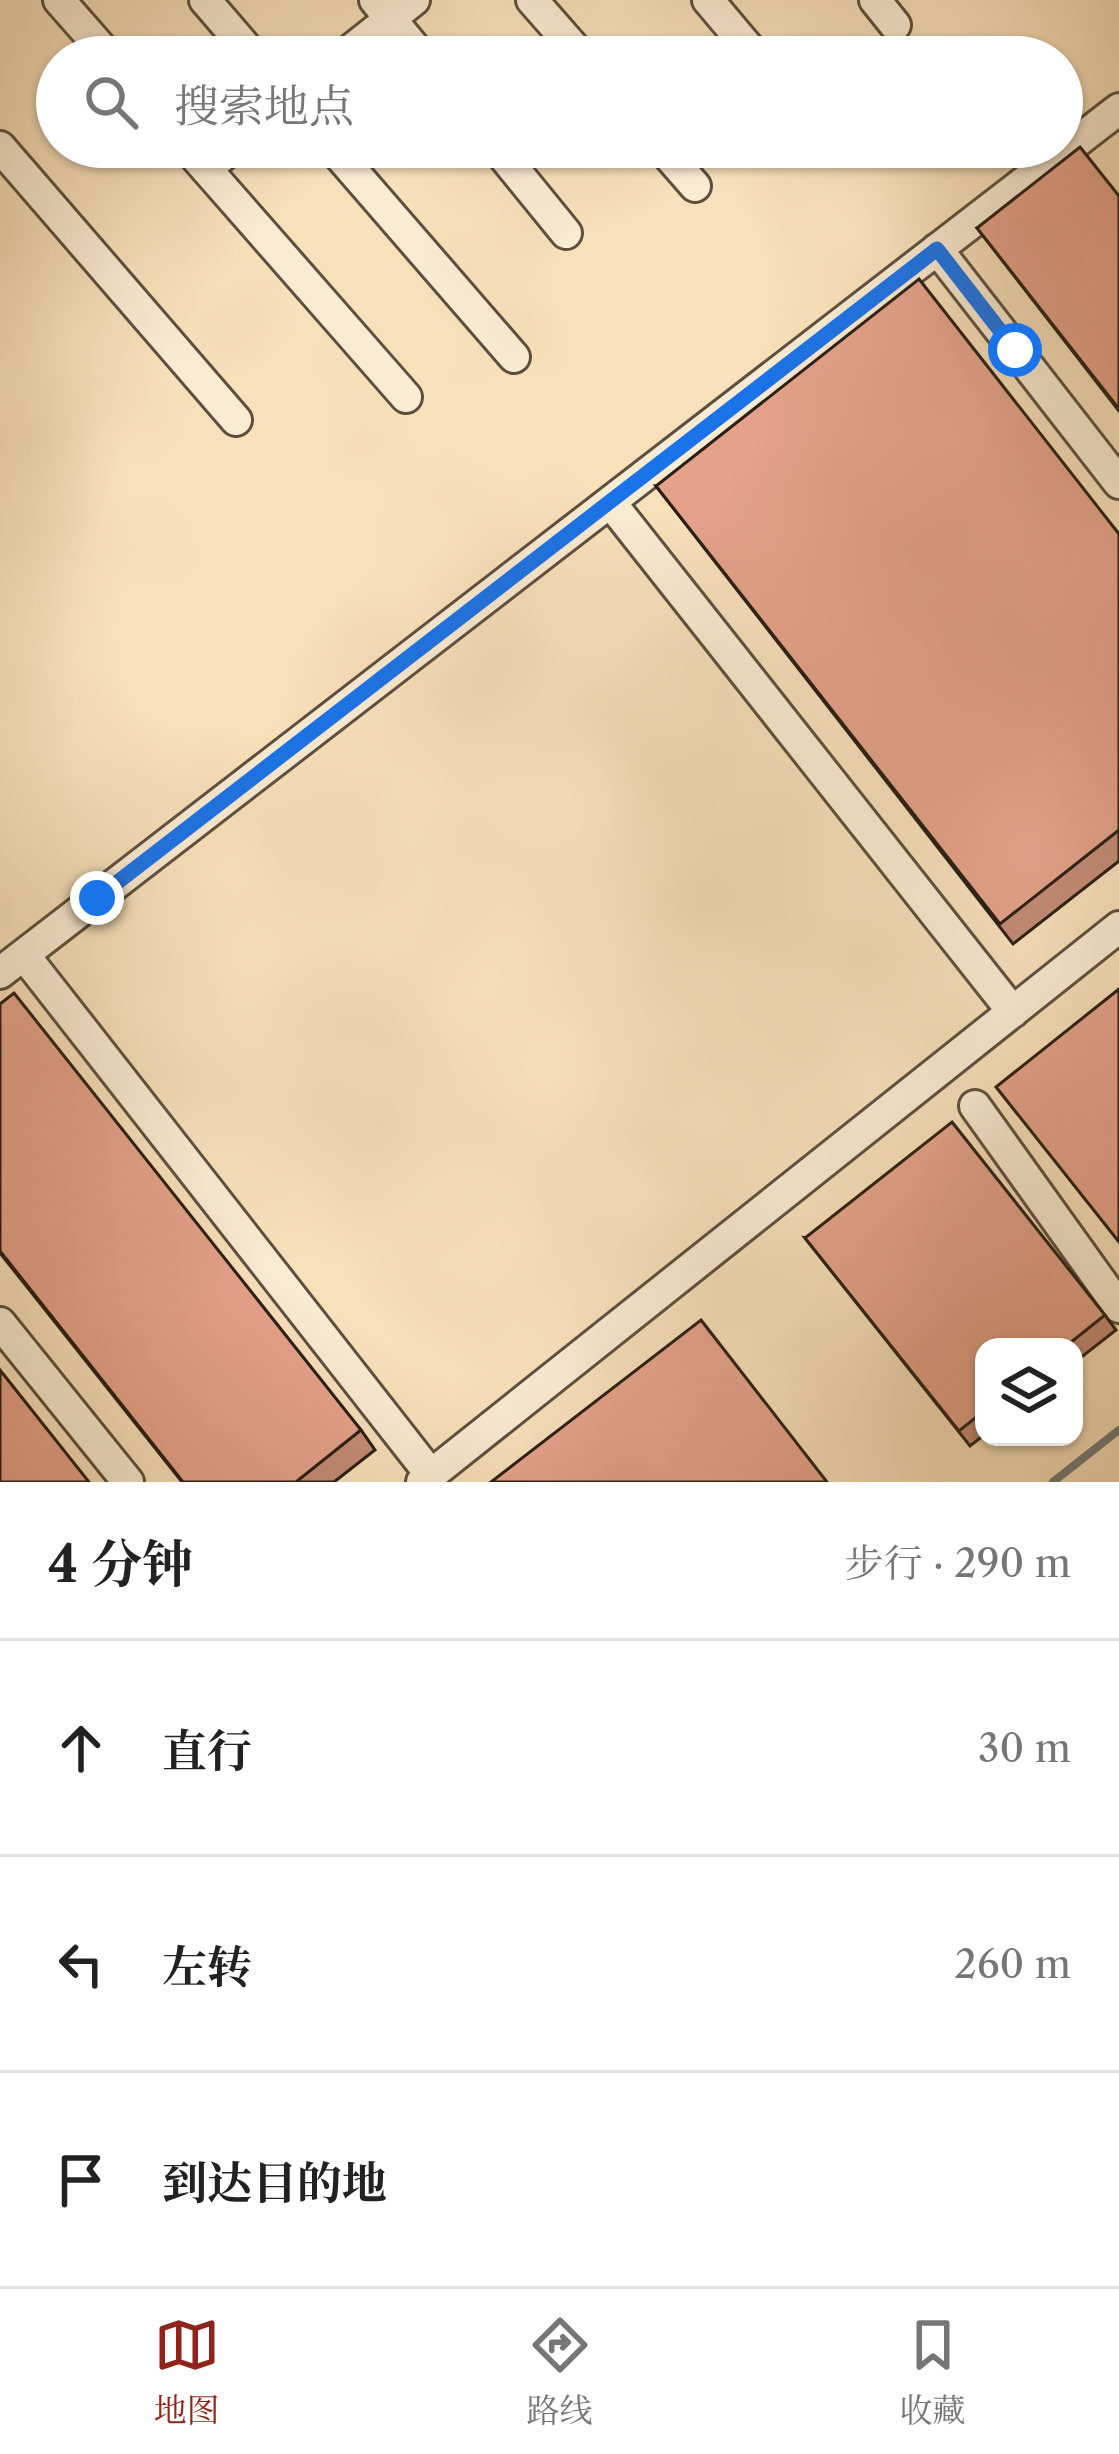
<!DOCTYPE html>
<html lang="zh">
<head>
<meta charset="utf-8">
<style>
  body { margin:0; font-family:"Libre Caslon Text","Noto Serif SC",serif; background:#f6f6f6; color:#222 }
  .controls { position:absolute; right:36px; bottom:36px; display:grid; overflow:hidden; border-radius:24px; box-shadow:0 3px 9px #0004 }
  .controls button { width:108px; height:108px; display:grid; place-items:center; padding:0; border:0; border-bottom:3px solid #e0e0e0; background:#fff; color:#222; font:60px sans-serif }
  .stop { position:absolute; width:36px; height:36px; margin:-27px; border:9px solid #1a73e8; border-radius:50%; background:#fff }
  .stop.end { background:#1a73e8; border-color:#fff; box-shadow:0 3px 12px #0008 }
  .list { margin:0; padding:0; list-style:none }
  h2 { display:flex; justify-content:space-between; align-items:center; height:156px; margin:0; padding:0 48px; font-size:51px }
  h2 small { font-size:39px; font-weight:400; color:#767676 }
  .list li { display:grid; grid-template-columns:78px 1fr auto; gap:36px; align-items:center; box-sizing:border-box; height:216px; padding:0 48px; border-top:3px solid #e0e0e0 }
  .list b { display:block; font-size:45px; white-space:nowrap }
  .list em { font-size:39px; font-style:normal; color:#767676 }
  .icon { flex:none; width:66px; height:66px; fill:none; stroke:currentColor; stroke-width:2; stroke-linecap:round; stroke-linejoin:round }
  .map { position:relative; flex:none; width:1119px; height:1482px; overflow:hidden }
  .search { position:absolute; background:#fff; box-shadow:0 3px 9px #0004; left:36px; right:36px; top:36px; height:132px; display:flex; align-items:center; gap:30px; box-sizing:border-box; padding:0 42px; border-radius:66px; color:#767676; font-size:45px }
  .sheet { height:804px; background:#fff }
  nav { display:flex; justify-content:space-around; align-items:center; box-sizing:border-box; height:168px; border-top:3px solid #e0e0e0; background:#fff; font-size:33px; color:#767676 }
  nav a { display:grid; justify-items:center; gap:6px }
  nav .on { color:#8f2418 }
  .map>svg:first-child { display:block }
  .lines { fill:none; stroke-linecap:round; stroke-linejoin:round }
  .stream { stroke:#727c79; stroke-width:8 }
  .minor-casing { stroke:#5d4f3e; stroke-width:36 }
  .minor { stroke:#faebd3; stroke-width:30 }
  .wall { fill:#c48b77; stroke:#291f14; stroke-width:3 }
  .building { fill:#e4a28a; stroke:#291f14; stroke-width:3 }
  .route { stroke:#1a73e8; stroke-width:15 }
</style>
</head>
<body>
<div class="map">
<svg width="1119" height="1482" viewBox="0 0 1119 1482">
  <rect width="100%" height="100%" fill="#f8e0bb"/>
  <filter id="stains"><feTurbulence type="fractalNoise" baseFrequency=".00167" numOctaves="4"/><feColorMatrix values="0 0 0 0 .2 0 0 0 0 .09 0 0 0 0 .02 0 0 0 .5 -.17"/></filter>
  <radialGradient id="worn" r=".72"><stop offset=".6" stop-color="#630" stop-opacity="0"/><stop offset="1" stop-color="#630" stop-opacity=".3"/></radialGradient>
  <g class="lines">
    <path class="stream" d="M1053,1482L1119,1430"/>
    <defs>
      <path id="minor" d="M59,0L109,57
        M205,0L254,57
        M375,0L422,57
        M532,0L582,57
        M708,0L756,57
        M875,0L895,25
        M342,57L414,0
        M0,147L236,420
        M187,147L406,397
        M332,147L514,357
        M496,147L566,233
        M661,147L695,186
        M206,169L233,147
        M937,249L1119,483
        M610,502L1013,1012
        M24,955L431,1475
        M0,973L1119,109
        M975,1106L1119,1307
        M0,1323L128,1482
        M422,1482L1119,927"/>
    </defs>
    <use href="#minor" class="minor-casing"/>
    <use href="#minor" class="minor"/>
  </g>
  <path class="wall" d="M1119,196V411L977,228Z
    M656,486L1119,534V861L1013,944Z
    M0,1004L361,1430L375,1450L334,1482H182L0,1253Z
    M805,1238L1105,1315L1116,1330L1074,1363V1347H984V1435L970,1446Z"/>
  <path class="building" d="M1080,147L1119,196V409L977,228Z
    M919,279L1119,534V830L1000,924L656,486Z
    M1119,989V1242L996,1087Z
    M14,993L361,1430L296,1482H183L0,1251V1004Z
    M952,1122L1105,1315L1065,1347H984V1411L959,1431L805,1238Z
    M701,1320L827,1482H491Z
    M0,1370L89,1482H0Z"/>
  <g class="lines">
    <path class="route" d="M97,898L937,249L1015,350"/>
  </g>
  <rect width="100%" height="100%" filter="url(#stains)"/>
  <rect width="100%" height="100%" fill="url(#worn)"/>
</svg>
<div class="controls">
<button><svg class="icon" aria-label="layers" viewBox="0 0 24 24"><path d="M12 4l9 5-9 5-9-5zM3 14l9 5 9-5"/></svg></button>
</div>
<div class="stop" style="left:1015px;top:350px"></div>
<div class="stop end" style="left:97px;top:898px"></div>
<div class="search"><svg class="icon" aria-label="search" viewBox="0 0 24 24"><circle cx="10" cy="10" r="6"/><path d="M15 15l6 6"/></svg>搜索地点</div>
</div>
<section class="sheet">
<h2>4 分钟<small>步行 · 290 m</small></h2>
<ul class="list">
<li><svg class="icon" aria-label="ahead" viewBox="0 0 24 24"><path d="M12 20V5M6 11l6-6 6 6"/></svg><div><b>直行</b></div><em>30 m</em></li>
<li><svg class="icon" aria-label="left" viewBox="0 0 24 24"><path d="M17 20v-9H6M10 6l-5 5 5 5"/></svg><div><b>左转</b></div><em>260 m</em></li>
<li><svg class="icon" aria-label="arrive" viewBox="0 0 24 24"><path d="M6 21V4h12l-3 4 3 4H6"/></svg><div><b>到达目的地</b></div></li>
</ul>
</section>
<nav>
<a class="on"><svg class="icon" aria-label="map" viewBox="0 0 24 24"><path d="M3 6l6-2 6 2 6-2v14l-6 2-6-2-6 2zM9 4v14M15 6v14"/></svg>地图</a>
<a><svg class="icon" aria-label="directions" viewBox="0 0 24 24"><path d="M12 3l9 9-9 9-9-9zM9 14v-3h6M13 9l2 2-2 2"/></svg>路线</a>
<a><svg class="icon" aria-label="saved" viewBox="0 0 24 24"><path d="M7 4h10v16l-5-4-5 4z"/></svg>收藏</a>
</nav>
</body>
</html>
